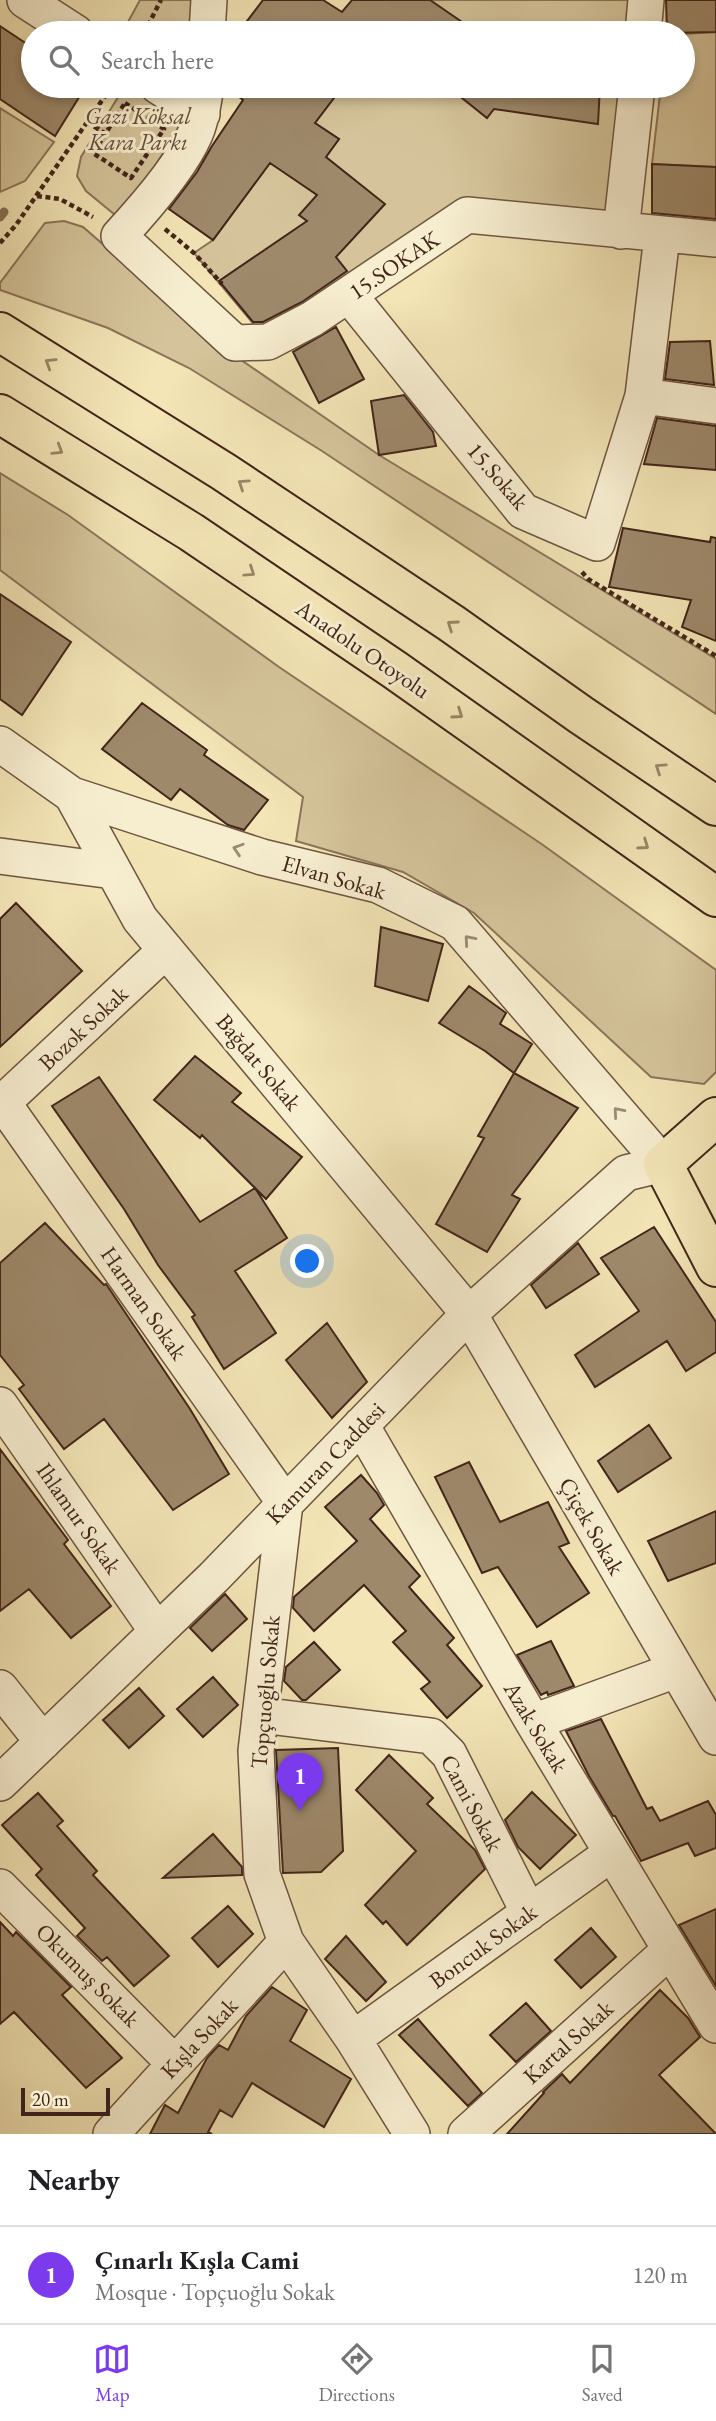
<!DOCTYPE html>
<html lang="en">
<head>
<meta charset="utf-8">
<style>
  body { margin:0; font-family:"EB Garamond",serif; background:#f2f2f2; color:#202124 }
  .scale { position:absolute; left:21px; bottom:18px; width:89px; box-sizing:border-box; padding-left:7px; border:4px solid #42251a; border-top:0; font-size:19px; line-height:24px; white-space:nowrap; color:#42251a; -webkit-text-stroke:5px #f7eed0; paint-order:stroke }
  .you { position:absolute; left:308px; top:1262px; width:24px; height:24px; margin:-18px; border:5px solid #fff; border-radius:50%; background:#1a73e8; box-shadow:0 0 0 10px #1a73e833 }
  .badge { display:grid; place-items:center; width:46px; height:46px; border-radius:50%; background:#7c3aed; color:#fff; font-size:23px; font-weight:700 }
  .pin { position:absolute; translate:-50% -58px; filter:drop-shadow(0 2px 4px #0008) }
  .pin::after { content:''; position:absolute; top:37px; width:24px; height:21px; background:inherit; clip-path:polygon(0 0,100% 0,50% 100%) }
  .list { margin:0; padding:0; list-style:none }
  h2 { display:flex; justify-content:space-between; align-items:center; height:91px; margin:0; padding:0 28px; font-size:30px }
  h2 small { font-size:23px; font-weight:400; color:#757577 }
  .list li { display:grid; grid-template-columns:46px 1fr auto; gap:21px; align-items:center; box-sizing:border-box; height:98px; padding:0 28px; border-top:2px solid #e0e0e0 }
  .list b { display:block; font-size:26px; white-space:nowrap }
  .list p { margin:0; font-size:23px; white-space:nowrap; color:#757577 }
  .list em { font-size:23px; font-style:normal; color:#757577 }
  .icon { flex:none; width:38px; height:38px; fill:none; stroke:currentColor; stroke-width:2; stroke-linecap:round; stroke-linejoin:round }
  .map { position:relative; flex:none; width:716px; height:2134px; overflow:hidden }
  .search { position:absolute; background:#fff; box-shadow:0 4px 10px #0003; left:21px; right:21px; top:21px; height:77px; display:flex; align-items:center; gap:18px; box-sizing:border-box; padding:0 24px; border-radius:38px; color:#757577; font-size:26px }
  .sheet { height:189px; background:#fff }
  nav { display:flex; justify-content:space-around; align-items:center; box-sizing:border-box; height:98px; border-top:2px solid #e0e0e0; background:#fff; font-size:19px; color:#757577 }
  nav a { display:grid; justify-items:center; gap:4px }
  nav .on { color:#7c3aed }
  .map>svg:first-child { display:block }
  .green { fill:#d5c49b; stroke:#8c745a; stroke-width:2 }
  .lines { fill:none; stroke-linecap:round; stroke-linejoin:round }
  .stream { stroke:#887158; stroke-width:9 }
  .building { fill:#9e896b; stroke:#42251a; stroke-width:2 }
  .minor-casing { stroke:#6e5541; stroke-width:38 }
  .major-casing { stroke:#42251a; stroke-width:42 }
  .highway-casing { stroke:#42251a; stroke-width:42 }
  .path { stroke:#42251a; stroke-width:4.5; stroke-dasharray:5 3.5; stroke-linecap:butt }
  .minor { stroke:#f7eed0; stroke-width:35 }
  .major { stroke:#f3e5b6; stroke-width:38 }
  .highway { stroke:#f3e5b6; stroke-width:38 }
  .oneway { stroke:#9a8568 }
  .oneway2 { stroke:#9c8a75 }
  .labels { text-anchor:middle; stroke-width:6; stroke-linejoin:round; paint-order:stroke }
  .park-label { font-size:23px; font-style:italic; fill:#674d3a; stroke:#f7eed0 }
  .street-label { font-size:23px; fill:#42251a; stroke:#f7eed0 }
</style>
</head>
<body>
<div class="map">
<svg width="716" height="2134" viewBox="0 0 716 2134">
  <rect width="100%" height="100%" fill="#f3e5b6"/>
  <filter id="stains"><feTurbulence type="fractalNoise" baseFrequency=".00286" numOctaves="4"/><feColorMatrix values="0 0 0 0 .2 0 0 0 0 .09 0 0 0 0 .02 0 0 0 .5 -.17"/></filter>
  <radialGradient id="worn" r=".72"><stop offset=".6" stop-color="#630" stop-opacity="0"/><stop offset="1" stop-color="#630" stop-opacity=".3"/></radialGradient>
  <path class="green" d="M140,0H199L192,33H122Z
    M404,0H637L633,33H378Z
    M716,32V167L652,164L661,86H683V34Z
    M125,86H134L187,117L120,219L86,191L77,176L81,157Z
    M343,86H627L613,218L467,204L261,333L194,253L213,240L270,163L305,186L339,139L315,123Z
    M0,108L54,142L25,181L0,192Z
    M64,221L83,227L218,344L379,455L716,659V714L322,451L189,368L108,328L0,290V283L45,223Z
    M0,473L68,515L279,667L543,845L716,970V1072L704,1084L651,1077L474,913L403,872L296,841L303,797L0,570Z"/>
  <g class="lines">
    <path class="stream" d="M0,217L4,212"/>
  </g>
  <path class="building" d="M263,0H323L342,12L352,0H430L478,33H238Z
    M666,0H716V32L667,33Z
    M0,26L33,48V86H86L55,136L0,99Z
    M226,86H343L315,123L339,139L326,157L385,204L336,257L347,271L302,302L263,322H253L219,281L307,221L299,215L317,195L270,163L213,240L169,209L197,172L212,146L243,100Z
    M447,86H600L598,124L494,109L487,118Z
    M652,164L716,167V219L652,213Z
    M336,327L364,379L319,403L293,352Z
    M710,341L714,385L665,379L670,342Z
    M404,395L433,432L436,446L379,455L371,401Z
    M657,418L716,426V470L644,464Z
    M623,528L710,542L711,537L716,538V641L682,627L691,600L609,587Z
    M0,594L71,642L22,715L0,699Z
    M142,703L207,750L204,755L268,800L244,830L228,825L180,789L171,800L102,749Z
    M16,903L82,971L0,1047V919Z
    M381,927L443,944L428,1001L375,986Z
    M469,986L506,1013L500,1024L532,1044L514,1073L485,1051L439,1023Z
    M195,1056L241,1093L232,1102L302,1157L266,1199L202,1135L200,1138L154,1100Z
    M514,1073L578,1108L512,1195L520,1199L487,1252L436,1224L484,1138L478,1136Z
    M99,1077L200,1222L255,1188L287,1238L235,1271L276,1333L224,1369L192,1317L195,1315L158,1265L124,1209L52,1106Z
    M45,1223L104,1285L106,1284L190,1409L229,1474L173,1510L104,1419L64,1449L19,1389L24,1385L0,1355V1263Z
    M654,1227L716,1322V1352L686,1371L667,1341L595,1387L575,1355L639,1311L601,1258Z
    M578,1243L599,1274L546,1308L531,1285Z
    M327,1323L367,1382L332,1418L286,1360Z
    M649,1425L671,1458L618,1492L598,1461Z
    M0,1449L68,1540L64,1544L111,1606L71,1638L29,1589L0,1611Z
    M469,1462L500,1522L548,1502L569,1543L559,1547L589,1593L537,1627L498,1567L482,1573L435,1477Z
    M361,1475L377,1493L384,1505L370,1519L420,1576L409,1587L454,1638L447,1645L482,1686L447,1718L421,1689L430,1682L393,1642L406,1631L364,1585L314,1631L293,1608L294,1597L357,1541L325,1507Z
    M716,1511V1563L668,1581L648,1541Z
    M225,1594L247,1619L212,1651L190,1628Z
    M551,1641L574,1686L548,1695L547,1692L541,1695L517,1655Z
    M314,1642L340,1670L306,1700H302L284,1681L286,1667Z
    M213,1677L238,1705L203,1737L177,1709Z
    M139,1688L164,1716L129,1748L103,1720Z
    M601,1719L647,1809L652,1807L660,1821L708,1801L716,1815V1848L695,1856L688,1843L641,1861L615,1816H613L589,1776L566,1731Z
    M338,1748L343,1851L321,1872L283,1873L276,1750Z
    M389,1755L433,1798L427,1804L475,1850L485,1869L407,1945L386,1921L383,1924L365,1905L416,1851L356,1790Z
    M532,1792L576,1835L540,1869L518,1847L505,1820Z
    M38,1793L63,1821L57,1826L97,1871L93,1875L169,1956L134,1986L107,1957L102,1961L77,1936L85,1928L36,1875L42,1869L2,1825Z
    M213,1834L242,1867V1875L163,1878Z
    M228,1906L253,1934L218,1967L192,1938Z
    M716,1909V1986L679,1925Z
    M0,1922L13,1936L16,1932L71,1987L62,1995L122,2058L86,2088L14,2012L0,2024Z
    M591,1928L616,1957L581,1988L555,1960Z
    M346,1936L386,1982L366,2001L325,1959Z
    M272,1987L307,2010L290,2041L351,2079L324,2127L252,2083L232,2117L220,2110L208,2132L212,2134H150L165,2105L178,2113L207,2058L219,2045L228,2050L246,2016Z
    M660,1990L688,2018L700,2037L659,2075L716,2134H507L544,2093L543,2092L562,2074L570,2083Z
    M526,2003L551,2031L516,2062L490,2035Z
    M418,2019L482,2093L468,2106L399,2035Z"/>
  <g class="lines">
    <defs>
      <path id="minor" d="M25,0L76,33
        M207,33L209,0
        M643,33L646,0
        M158,86L202,114
        M206,86C203,102 202,119 195,134C181,167 143,210 119,236L235,343L268,342L312,319L467,215L716,239
        M621,231L637,86
        M349,295L523,511L597,543L643,396L662,236
        M643,396L716,406
        M0,744L72,795L262,857L378,885L455,923L663,1164L626,1173L469,1314L214,1577L0,1783
        M72,795L140,919L469,1314L716,1737
        M0,856L113,871
        M3,1103L285,1503L256,1751L262,1874L286,1942L353,2039L412,2134
        M0,1105L166,950
        M0,1405L157,1631
        M361,1425L533,1722L716,2025
        M0,1688L43,1742
        M260,1715L431,1736L449,1754L529,1913
        M533,1722L676,1670
        M0,1887L175,2064
        M353,2039L612,1853
        M111,2134L286,1942
        M466,2134L670,1950"/>
      <path id="major" d="M716,1117L663,1164L716,1267"/>
      <path id="highway" d="M0,332L224,472L451,623L581,715L716,806
        M0,414L191,532L395,670L716,897"/>
    </defs>
    <use href="#minor" class="minor-casing"/>
    <use href="#major" class="major-casing"/>
    <use href="#highway" class="highway-casing"/>
    <path class="path" d="M144,33L161,0
      M125,103L164,129L131,178L93,153Z
      M87,122L106,134
      M37,196L60,199L93,217
      M165,229L194,253L222,284
      M0,243L16,225L112,86
      M582,572L588,579L716,656"/>
    <use href="#minor" class="minor"/>
    <use href="#major" class="major"/>
    <use href="#highway" class="highway"/>
  </g>
  <defs><path id="oneway-chevron" d="M-2-3.5L2.5 0L-2 3.5" fill="none" stroke-width="1.6" stroke-linecap="round" stroke-linejoin="round" transform="scale(1.75)"/></defs>
  <g class="oneway">
    <use href="#oneway-chevron" transform="translate(50 363) rotate(-148)"/>
    <use href="#oneway-chevron" transform="translate(58 450) rotate(32)"/>
    <use href="#oneway-chevron" transform="translate(243 484) rotate(-146)"/>
    <use href="#oneway-chevron" transform="translate(250 572) rotate(34)"/>
    <use href="#oneway-chevron" transform="translate(452 625) rotate(-145)"/>
    <use href="#oneway-chevron" transform="translate(458 714) rotate(35)"/>
    <use href="#oneway-chevron" transform="translate(660 768) rotate(-146)"/>
    <use href="#oneway-chevron" transform="translate(644 845) rotate(35)"/>
  </g>
  <g class="oneway2">
    <use href="#oneway-chevron" transform="translate(238 849) rotate(-162)"/>
    <use href="#oneway-chevron" transform="translate(469 940) rotate(-131)"/>
    <use href="#oneway-chevron" transform="translate(618 1112) rotate(-131)"/>
  </g>
  <g class="labels">
    <g class="park-label">
      <text x="138" y="124">Gazi Köksal<tspan x="138" dy="26">Kara Parkı</tspan></text>
    </g>
    <g class="street-label">
      <text transform="translate(394 265) rotate(-34)" y="8">15.SOKAK</text>
      <text transform="translate(498 476) rotate(49)" y="8">15.Sokak</text>
      <text transform="translate(363 649) rotate(34)" y="8">Anadolu Otoyolu</text>
      <text transform="translate(334 877) rotate(16)" y="8">Elvan Sokak</text>
      <text transform="translate(83 1028) rotate(-43)" y="8">Bozok Sokak</text>
      <text transform="translate(259 1062) rotate(50)" y="8">Bağdat Sokak</text>
      <text transform="translate(144 1303) rotate(55)" y="8">Harman Sokak</text>
      <text transform="translate(325 1463) rotate(-46)" y="8">Kamuran Caddesi</text>
      <text transform="translate(79 1518) rotate(55)" y="8">Ihlamur Sokak</text>
      <text transform="translate(592 1526) rotate(60)" y="8">Çiçek Sokak</text>
      <text transform="translate(265 1692) rotate(-85)" y="8">Topçuoğlu Sokak</text>
      <text transform="translate(536 1727) rotate(59)" y="8">Azak Sokak</text>
      <text transform="translate(472 1803) rotate(62)" y="8">Cami Sokak</text>
      <text transform="translate(483 1946) rotate(-36)" y="8">Boncuk Sokak</text>
      <text transform="translate(88 1975) rotate(45)" y="8">Okumuş Sokak</text>
      <text transform="translate(199 2038) rotate(-47)" y="8">Kışla Sokak</text>
      <text transform="translate(568 2042) rotate(-42)" y="8">Kartal Sokak</text>
    </g>
  </g>
  <rect width="100%" height="100%" filter="url(#stains)"/>
  <rect width="100%" height="100%" fill="url(#worn)"/>
</svg>
<div class="scale">20 m</div>
<div class="you"></div>
<div class="pin badge" style="left:300px;top:1811px">1</div>
<div class="search"><svg class="icon" aria-label="search" viewBox="0 0 24 24"><circle cx="10" cy="10" r="6"/><path d="M15 15l6 6"/></svg>Search here</div>
</div>
<section class="sheet">
<h2>Nearby<small></small></h2>
<ul class="list">
<li><span class="badge">1</span><div><b>Çınarlı Kışla Cami</b><p>Mosque · Topçuoğlu Sokak</p></div><em>120 m</em></li>
</ul>
</section>
<nav>
<a class="on"><svg class="icon" aria-label="map" viewBox="0 0 24 24"><path d="M3 6l6-2 6 2 6-2v14l-6 2-6-2-6 2zM9 4v14M15 6v14"/></svg>Map</a>
<a><svg class="icon" aria-label="directions" viewBox="0 0 24 24"><path d="M12 3l9 9-9 9-9-9zM9 14v-3h6M13 9l2 2-2 2"/></svg>Directions</a>
<a><svg class="icon" aria-label="saved" viewBox="0 0 24 24"><path d="M7 4h10v16l-5-4-5 4z"/></svg>Saved</a>
</nav>
</body>
</html>
